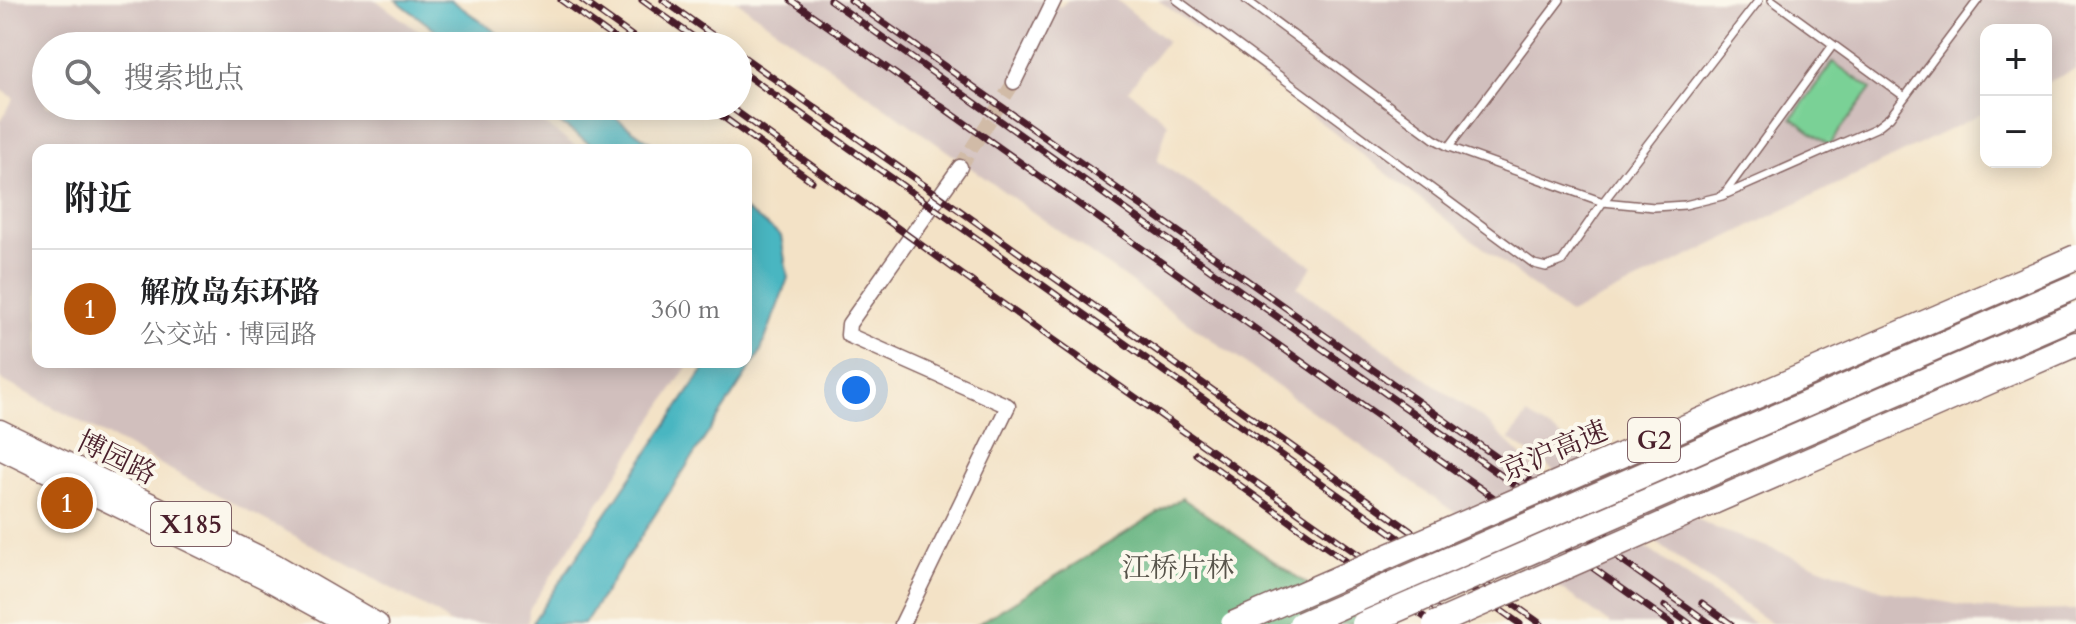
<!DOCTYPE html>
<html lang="zh">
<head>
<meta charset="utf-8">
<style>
  body { margin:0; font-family:Cardo,"Noto Serif SC",serif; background:#f6f6f6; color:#202124 }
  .controls { position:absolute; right:24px; top:24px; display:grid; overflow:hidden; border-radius:16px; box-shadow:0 4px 20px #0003 }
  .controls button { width:72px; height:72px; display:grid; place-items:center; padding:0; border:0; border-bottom:2px solid #e0e0e0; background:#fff; color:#202124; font:40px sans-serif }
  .you { position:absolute; left:856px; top:390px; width:28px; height:28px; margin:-20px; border:6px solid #fff; border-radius:50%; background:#1a73e8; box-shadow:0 0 0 12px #1a73e833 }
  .badge { display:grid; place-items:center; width:52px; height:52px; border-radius:50%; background:#b45309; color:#fff; font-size:26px; font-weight:700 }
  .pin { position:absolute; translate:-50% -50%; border:4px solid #fff; box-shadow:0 2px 8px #0006 }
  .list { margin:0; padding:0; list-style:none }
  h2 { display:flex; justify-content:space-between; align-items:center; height:104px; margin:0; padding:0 32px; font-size:34px }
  h2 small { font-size:26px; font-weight:400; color:#757577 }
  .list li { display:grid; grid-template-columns:52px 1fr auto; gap:24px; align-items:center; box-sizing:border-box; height:120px; padding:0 32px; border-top:2px solid #e0e0e0 }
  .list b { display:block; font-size:30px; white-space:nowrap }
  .list p { margin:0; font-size:26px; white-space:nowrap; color:#757577 }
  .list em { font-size:26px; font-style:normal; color:#757577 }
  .icon { flex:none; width:44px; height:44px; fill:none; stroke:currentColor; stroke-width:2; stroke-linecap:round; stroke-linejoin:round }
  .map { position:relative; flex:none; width:2076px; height:624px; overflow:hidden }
  .search { position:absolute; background:#fff; box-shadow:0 4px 20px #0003; left:32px; top:32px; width:720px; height:88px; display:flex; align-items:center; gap:20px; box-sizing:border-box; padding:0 28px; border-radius:44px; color:#757577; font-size:30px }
  .panel { position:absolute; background:#fff; box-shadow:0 4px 20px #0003; left:32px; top:144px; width:720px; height:224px; border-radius:16px }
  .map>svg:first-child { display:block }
  .industrial { fill:#d1bfbd }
  .green { fill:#7ad196; stroke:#627860; stroke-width:2 }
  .forest { fill:#63b37f; stroke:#566955; stroke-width:2 }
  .water { fill:#48b6c1; stroke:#496a76; stroke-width:2 }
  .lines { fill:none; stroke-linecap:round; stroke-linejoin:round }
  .street-tunnel { stroke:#d1bba7; stroke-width:14; stroke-dasharray:14 7; stroke-linecap:butt }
  .lane-casing { stroke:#856361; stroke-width:10 }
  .street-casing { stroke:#856361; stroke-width:17 }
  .primary-casing { stroke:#856361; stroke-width:23 }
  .highway-casing { stroke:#856361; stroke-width:27 }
  .lane { stroke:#fff; stroke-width:7 }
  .street { stroke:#fff; stroke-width:14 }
  .primary { stroke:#fff; stroke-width:20 }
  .highway { stroke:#fff; stroke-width:24 }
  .rail-casing { stroke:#4a1f2b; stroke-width:7 }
  .rail { stroke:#fbf7ec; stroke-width:4; stroke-dasharray:12; stroke-linecap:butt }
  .highway-bridge-casing { stroke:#856361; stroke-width:27; stroke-linecap:butt }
  .highway-bridge { stroke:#fff; stroke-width:24 }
  .labels { text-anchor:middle; stroke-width:8; stroke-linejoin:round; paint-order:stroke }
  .shield { fill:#fbf7ec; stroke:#7f6065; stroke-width:2 }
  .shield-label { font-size:26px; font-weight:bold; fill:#4a1f2b }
  .street-label { font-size:28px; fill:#4a1f2b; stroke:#fbf7ec }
  .park-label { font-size:28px; fill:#58544b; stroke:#fbf7ec }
</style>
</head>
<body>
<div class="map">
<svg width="2076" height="624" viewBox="0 0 2076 624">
  <rect width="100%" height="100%" fill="#fbf7ec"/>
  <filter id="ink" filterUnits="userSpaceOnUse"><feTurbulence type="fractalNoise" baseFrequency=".0125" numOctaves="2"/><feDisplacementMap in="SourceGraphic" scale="16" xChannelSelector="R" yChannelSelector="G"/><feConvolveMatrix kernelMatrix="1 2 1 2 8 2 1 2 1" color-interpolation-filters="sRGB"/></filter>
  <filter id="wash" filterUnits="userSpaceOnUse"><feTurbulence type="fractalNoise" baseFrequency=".006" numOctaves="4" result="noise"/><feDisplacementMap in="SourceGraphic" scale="32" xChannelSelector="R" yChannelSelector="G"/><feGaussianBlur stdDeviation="1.8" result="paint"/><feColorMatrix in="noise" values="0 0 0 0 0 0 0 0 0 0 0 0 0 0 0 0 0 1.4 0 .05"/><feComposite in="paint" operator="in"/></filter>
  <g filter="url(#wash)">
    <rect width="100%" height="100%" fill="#f3e2c6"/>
    <path class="industrial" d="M0,0H376L438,46H46V106H519L581,150H38V362H690L529,610L528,624H450L440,615L329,554L0,379V122L14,98L0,89Z
      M735,0H1049L1060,7L1068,0H1117L1167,41L1128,90L1168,123L1157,161L1313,266L1297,287L1487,422L1537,471L1755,624H1611Z
      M1158,0H2076V69L2046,83V30H1986V112L1569,314L1236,57Z
      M1527,415L1677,509L1718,529L1886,591L1977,608L2021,611L2076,610V624H1772L1509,439Z"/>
    <path class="green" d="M1833,62L1871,89L1829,145L1792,118Z"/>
    <path class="forest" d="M1182,498L1365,624H978Z"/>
    <path class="water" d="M396,0H451L515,46H456Z
      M535,106H599L661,150H599Z
      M746,210L781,236L788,278L760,353L584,624H533L534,620L709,362H746V307L748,304Z"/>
  </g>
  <g filter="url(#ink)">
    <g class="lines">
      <path class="street-tunnel" d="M960,167L1014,82"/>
      <defs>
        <path id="lane" d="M1177,0L1534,264L1546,267L1562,261L1603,202L1759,0
          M1246,0L1434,139L1449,147L1603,202L1654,207L1685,205L1722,196L1876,128L1890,117L1978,0
          M1772,0L1905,97
          M1449,147L1560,0
          M1724,194L1833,45"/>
        <path id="street" d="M1014,82L1054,0
          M902,624L1008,406L848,335L849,324L960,167"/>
        <path id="primary" d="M0,430L273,563L378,624
          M0,449L264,578L348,624"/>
        <path id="highway" d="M1713,502L2076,344"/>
      </defs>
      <use href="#lane" class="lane-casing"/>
      <use href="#street" class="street-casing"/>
      <use href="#primary" class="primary-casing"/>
      <use href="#highway" class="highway-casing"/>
      <use href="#lane" class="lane"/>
      <use href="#street" class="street"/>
      <use href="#primary" class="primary"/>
      <use href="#highway" class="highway"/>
      <defs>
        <path id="rail" d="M561,0L625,46
          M582,0L646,46
          M642,0L706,46
          M663,0L728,46
          M791,0L1672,624
          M830,0L1711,624
          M851,0L1611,538
          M738,53C1006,244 1274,433 1541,624
          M738,69L1520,624
          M708,106L812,181
          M729,106L993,297L1457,624
          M1196,454L1434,624
          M1702,603L1731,624
          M1665,606L1690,624"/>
      </defs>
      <use href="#rail" class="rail-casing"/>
      <use href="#rail" class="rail"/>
      <defs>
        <path id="highway-bridge" d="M1233,624L2076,257
          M1301,624L2076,286
          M1364,624L2076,315
          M1435,624L1713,502"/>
      </defs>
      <use href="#highway-bridge" class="highway-bridge-casing"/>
      <use href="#highway-bridge" class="highway-bridge"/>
    </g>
  </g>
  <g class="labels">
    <g class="shield">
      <rect x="1628" y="418" width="52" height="44" rx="6"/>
      <rect x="151" y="502" width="80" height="44" rx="6"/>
    </g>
    <g class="shield-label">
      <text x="1654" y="449">G2</text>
      <text x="191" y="533">X185</text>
    </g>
    <g class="street-label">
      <text transform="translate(1554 450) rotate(-23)" y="10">京沪高速</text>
      <text transform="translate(117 457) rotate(26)" y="10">博园路</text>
    </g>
    <g class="park-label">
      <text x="1178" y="577">江桥片林</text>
    </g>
  </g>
</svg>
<div class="controls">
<button>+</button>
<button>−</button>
</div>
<div class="you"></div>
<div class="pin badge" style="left:67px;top:503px">1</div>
<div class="search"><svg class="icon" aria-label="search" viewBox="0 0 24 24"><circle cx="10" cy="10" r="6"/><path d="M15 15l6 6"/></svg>搜索地点</div>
<section class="panel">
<h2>附近<small></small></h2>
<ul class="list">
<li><span class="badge">1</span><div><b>解放岛东环路</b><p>公交站 · 博园路</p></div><em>360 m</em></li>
</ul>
</section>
</div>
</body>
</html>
